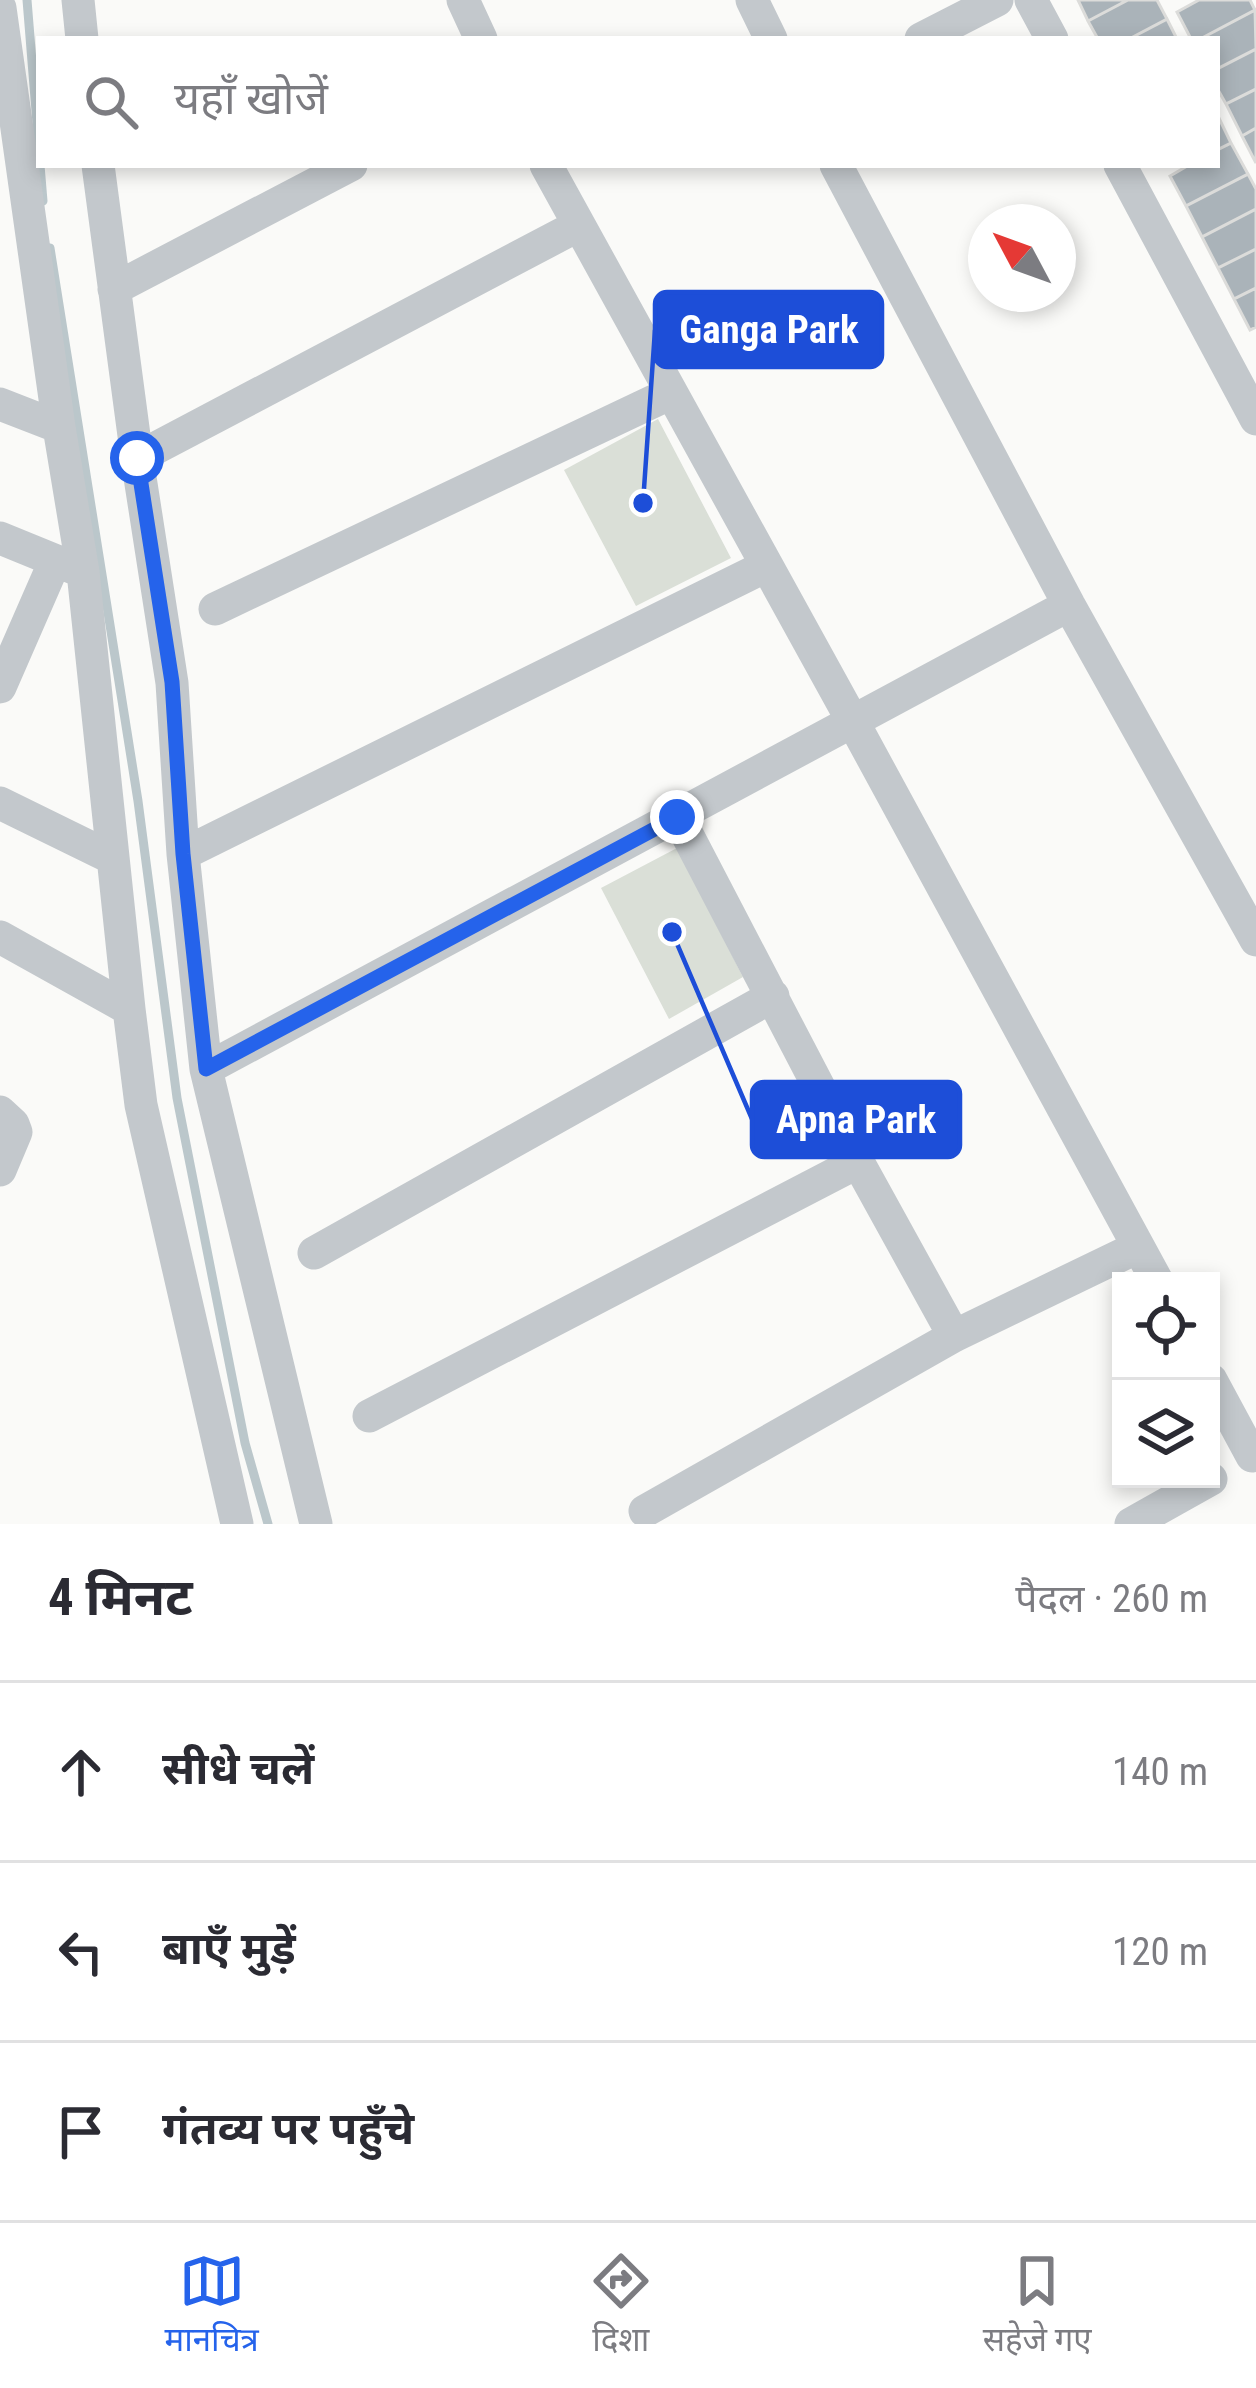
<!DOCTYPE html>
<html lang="hi">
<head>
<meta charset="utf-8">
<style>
  body { margin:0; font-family:"Roboto Condensed","Noto Sans Devanagari",sans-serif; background:#f7f7f7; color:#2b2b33 }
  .controls { position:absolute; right:36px; bottom:36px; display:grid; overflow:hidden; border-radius:0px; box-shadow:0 6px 18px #0003 }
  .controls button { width:108px; height:108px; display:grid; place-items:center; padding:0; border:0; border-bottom:3px solid #e1e1e2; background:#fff; color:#2b2b33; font:60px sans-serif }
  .compass { position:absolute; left:968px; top:204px; width:108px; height:108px; border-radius:50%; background:#fff; box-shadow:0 6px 18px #0003; rotate:311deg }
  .stop { position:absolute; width:36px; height:36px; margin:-27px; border:9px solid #2563eb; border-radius:50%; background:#fff }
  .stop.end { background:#2563eb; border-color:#fff; box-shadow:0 3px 12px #0008 }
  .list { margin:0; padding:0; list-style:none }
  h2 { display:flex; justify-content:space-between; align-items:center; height:156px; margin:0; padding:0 48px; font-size:51px }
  h2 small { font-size:39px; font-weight:400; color:#7c7c81 }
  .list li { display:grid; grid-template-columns:78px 1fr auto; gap:36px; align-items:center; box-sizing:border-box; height:180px; padding:0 48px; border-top:3px solid #e1e1e2 }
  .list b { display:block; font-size:45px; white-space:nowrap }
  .list em { font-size:39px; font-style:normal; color:#7c7c81 }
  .icon { flex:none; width:66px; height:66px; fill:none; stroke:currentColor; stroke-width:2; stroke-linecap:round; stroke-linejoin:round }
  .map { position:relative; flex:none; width:1256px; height:1524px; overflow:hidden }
  .search { position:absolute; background:#fff; box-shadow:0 6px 18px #0003; left:36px; right:36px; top:36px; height:132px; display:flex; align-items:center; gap:30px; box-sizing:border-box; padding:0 42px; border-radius:0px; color:#7c7c81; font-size:45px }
  .sheet { height:696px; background:#fff }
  nav { display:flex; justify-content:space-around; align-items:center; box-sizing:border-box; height:168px; border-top:3px solid #e1e1e2; background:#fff; font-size:33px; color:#7c7c81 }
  nav a { display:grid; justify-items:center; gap:6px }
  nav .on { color:#2563eb }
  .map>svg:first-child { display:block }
  .green { fill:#dadfd7 }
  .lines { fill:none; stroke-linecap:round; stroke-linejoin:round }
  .stream { stroke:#bbc7cb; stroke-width:9 }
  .building { fill:#aab3b9; stroke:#dcdcda; stroke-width:3 }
  .minor { stroke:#c3c8cc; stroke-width:33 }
  .route { stroke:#2563eb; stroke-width:15 }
  .leader { fill:none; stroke:#1d4ed8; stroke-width:4.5 }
  .callout-dot { fill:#1d4ed8; stroke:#fff; stroke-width:4.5 }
  .callout { fill:#1d4ed8; stroke:#1d4ed8; stroke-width:4.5 }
  .callout-label { font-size:39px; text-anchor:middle; font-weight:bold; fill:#fff }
</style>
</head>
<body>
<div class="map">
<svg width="1256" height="1524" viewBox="0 0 1256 1524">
  <rect width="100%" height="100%" fill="#fafaf8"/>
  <path class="green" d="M658,419L731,558L636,606L564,470Z
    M677,848L743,977L669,1019L601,888Z"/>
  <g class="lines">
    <path class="stream" d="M27,0L39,148
      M40,165L43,201
      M50,248L138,801L177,1098L245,1443L268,1524"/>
  </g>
  <path class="building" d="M1078,0H1128L1088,21Z
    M1128,0H1157L1167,19L1129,39H1098L1088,21Z
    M1199,0H1250L1255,10L1200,39H1191L1177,12Z
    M1255,10L1256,49L1217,69V39H1200Z
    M1167,19L1177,39H1129Z
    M1256,49V89L1226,104L1217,88V69Z
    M1256,89V128L1242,136L1226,104Z
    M1217,114L1231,143L1217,150Z
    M1256,128V163L1242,136Z
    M1231,143L1248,174L1186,206L1170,176L1189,165H1217V150Z
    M1248,174L1256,189V209L1202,237L1186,206Z
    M1256,209V249L1218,268L1202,237Z
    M1256,249V288L1234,299L1218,268Z
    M1256,288V327L1250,330L1234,299Z"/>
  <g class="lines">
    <path class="minor" d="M78,0L82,39
      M463,0L481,39
      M752,0L771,39
      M1031,0L1052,39
      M0,8L59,427L83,572L129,1009L141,1105L237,1524
      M921,39L997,0
      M98,165L137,458L172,683L183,854L206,1069L316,1524
      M546,165L852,720L1157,1281
      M836,165L1069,605L1256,940
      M1120,165L1256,419
      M114,289L351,165
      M0,404L59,427
      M137,458L579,225
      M0,538L76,569
      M215,609L671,393
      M0,687L55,561
      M0,803L112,858
      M678,817L858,1162L954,1336
      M183,854L766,566
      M0,937L129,1009
      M206,1069L1069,605
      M0,1112L13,1124L16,1132L0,1170
      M314,1253L773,996
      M1211,1380L1252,1456
      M369,1416L858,1162
      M645,1511L954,1336L1138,1247
      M1131,1524L1211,1479"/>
  </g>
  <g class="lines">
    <path class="route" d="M137,458L172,682L183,854L206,1069L677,817"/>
  </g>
  <path class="leader" d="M643 503L655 330M672 932L752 1119"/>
  <g class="callout-dot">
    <circle cx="643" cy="503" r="12"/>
    <circle cx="672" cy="932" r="12"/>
  </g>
  <g class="callout">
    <rect x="655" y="292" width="227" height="75" rx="12"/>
    <rect x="752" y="1082" width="208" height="75" rx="12"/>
  </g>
  <g class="callout-label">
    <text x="769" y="343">Ganga Park</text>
    <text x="856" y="1133">Apna Park</text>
  </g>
</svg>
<div class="controls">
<button><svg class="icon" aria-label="locate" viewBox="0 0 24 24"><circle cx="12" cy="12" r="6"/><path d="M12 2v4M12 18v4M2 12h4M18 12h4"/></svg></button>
<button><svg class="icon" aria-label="layers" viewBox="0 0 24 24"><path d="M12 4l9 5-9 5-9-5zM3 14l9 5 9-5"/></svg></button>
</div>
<svg class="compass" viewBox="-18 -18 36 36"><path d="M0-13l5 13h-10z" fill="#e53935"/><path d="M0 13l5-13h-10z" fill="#7c7c81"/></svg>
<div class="stop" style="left:137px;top:458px"></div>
<div class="stop end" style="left:677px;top:817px"></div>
<div class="search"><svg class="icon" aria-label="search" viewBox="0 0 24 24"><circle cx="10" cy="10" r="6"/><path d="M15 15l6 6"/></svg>यहाँ खोजें</div>
</div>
<section class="sheet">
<h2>4 मिनट<small>पैदल · 260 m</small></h2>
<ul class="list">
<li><svg class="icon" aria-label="ahead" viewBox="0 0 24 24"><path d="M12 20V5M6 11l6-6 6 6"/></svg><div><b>सीधे चलें</b></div><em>140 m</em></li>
<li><svg class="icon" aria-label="left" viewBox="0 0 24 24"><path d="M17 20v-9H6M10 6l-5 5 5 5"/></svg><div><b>बाएँ मुड़ें</b></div><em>120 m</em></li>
<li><svg class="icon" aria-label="arrive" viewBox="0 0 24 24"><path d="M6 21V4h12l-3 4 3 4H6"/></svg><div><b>गंतव्य पर पहुँचे</b></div></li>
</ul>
</section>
<nav>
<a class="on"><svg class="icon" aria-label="map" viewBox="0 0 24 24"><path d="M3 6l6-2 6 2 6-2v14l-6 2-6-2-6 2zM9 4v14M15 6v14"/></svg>मानचित्र</a>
<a><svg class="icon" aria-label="directions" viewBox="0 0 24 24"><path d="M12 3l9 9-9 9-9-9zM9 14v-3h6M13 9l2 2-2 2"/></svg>दिशा</a>
<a><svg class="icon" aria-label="saved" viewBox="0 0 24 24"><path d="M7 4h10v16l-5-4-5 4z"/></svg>सहेजे गए</a>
</nav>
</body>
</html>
